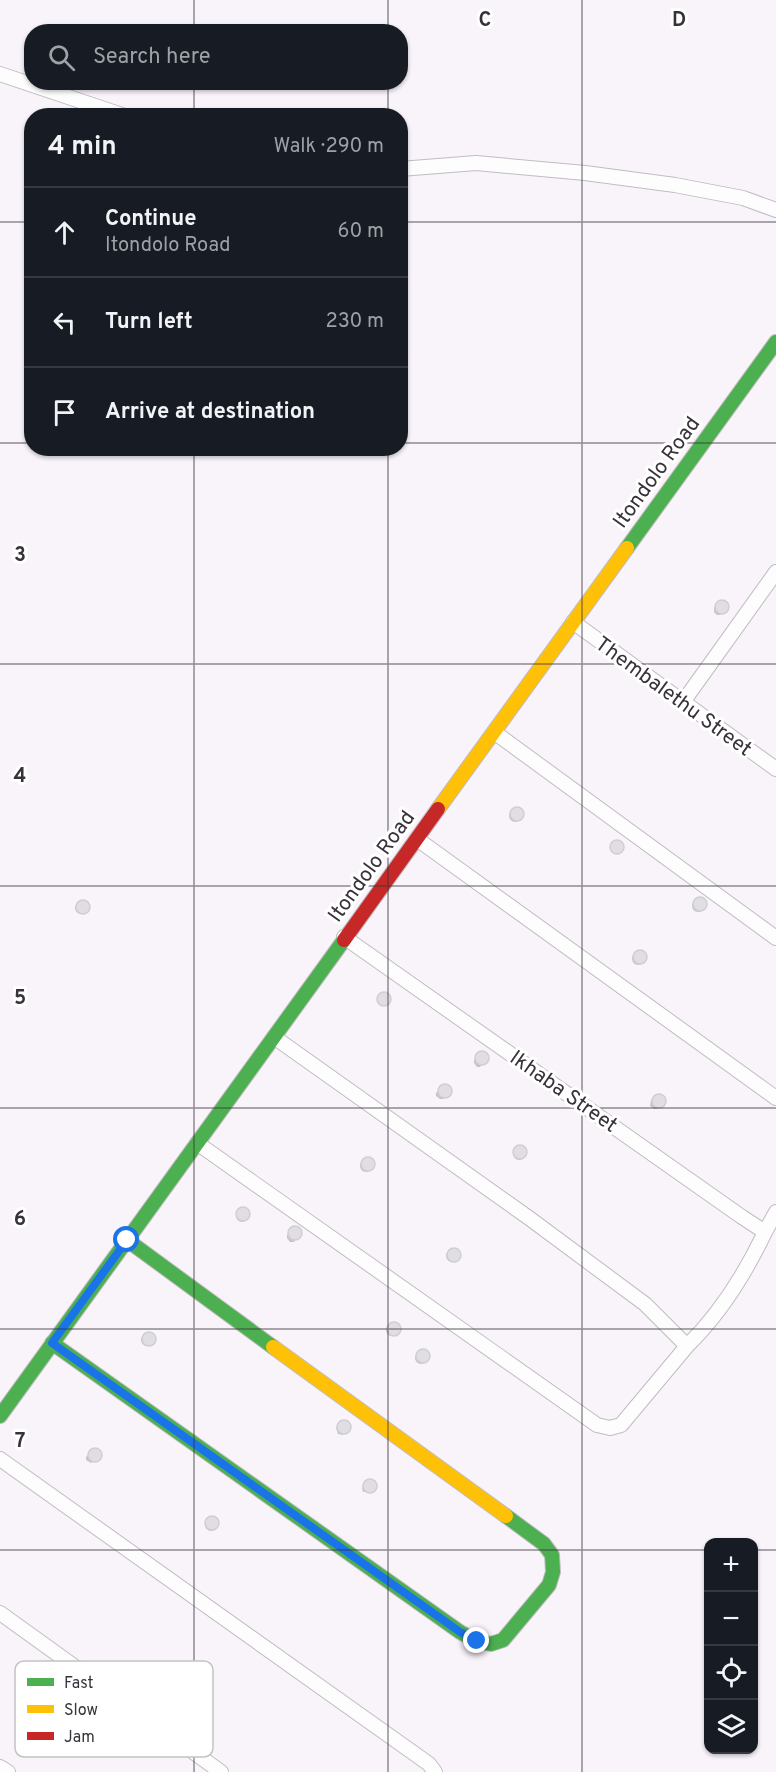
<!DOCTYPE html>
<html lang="en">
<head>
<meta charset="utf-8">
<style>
  body { margin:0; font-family:Overpass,sans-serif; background:#20242c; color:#f1f3f6 }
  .controls { position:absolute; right:18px; bottom:18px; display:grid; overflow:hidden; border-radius:12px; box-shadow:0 2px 4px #0004 }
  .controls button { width:54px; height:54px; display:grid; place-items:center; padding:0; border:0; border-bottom:2px solid #363941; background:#171b24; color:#f1f3f6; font:30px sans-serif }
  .stop { position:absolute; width:18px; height:18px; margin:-14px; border:4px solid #1a73e8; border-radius:50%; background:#fff }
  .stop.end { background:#1a73e8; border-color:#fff; box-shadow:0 2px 6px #0008 }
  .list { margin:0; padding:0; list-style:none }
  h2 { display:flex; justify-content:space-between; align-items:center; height:78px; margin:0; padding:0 24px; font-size:26px }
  h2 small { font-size:20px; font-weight:400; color:#9ea1a6 }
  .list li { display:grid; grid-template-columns:39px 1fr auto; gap:18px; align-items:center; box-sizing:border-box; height:90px; padding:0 24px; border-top:2px solid #363941 }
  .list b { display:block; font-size:22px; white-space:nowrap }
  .list p { margin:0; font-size:20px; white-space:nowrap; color:#9ea1a6 }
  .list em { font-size:20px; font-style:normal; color:#9ea1a6 }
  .icon { flex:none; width:33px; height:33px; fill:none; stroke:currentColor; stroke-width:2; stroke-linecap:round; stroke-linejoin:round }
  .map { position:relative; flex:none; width:776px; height:1772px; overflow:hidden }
  .search { position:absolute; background:#171b24; box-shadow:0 2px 4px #0004; left:24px; top:24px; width:384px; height:66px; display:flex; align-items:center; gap:15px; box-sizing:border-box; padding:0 21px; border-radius:24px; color:#9ea1a6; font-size:22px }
  .panel { position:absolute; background:#171b24; box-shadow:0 2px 4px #0004; left:24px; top:108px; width:384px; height:348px; border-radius:24px }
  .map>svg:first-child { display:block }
  .shadow { fill:#0003 }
  .building { fill:#e0dde3; stroke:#d0cdd3; stroke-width:1.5 }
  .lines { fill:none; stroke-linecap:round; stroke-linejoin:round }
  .street-casing { stroke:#c0bcc2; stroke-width:16 }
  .fast-casing { stroke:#c0bcc2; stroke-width:16 }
  .slow-casing { stroke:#c0bcc2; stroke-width:16 }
  .jam-casing { stroke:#c0bcc2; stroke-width:16 }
  .street { stroke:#fefdfe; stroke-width:14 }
  .fast { stroke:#4caf50; stroke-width:14 }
  .slow { stroke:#ffc107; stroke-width:14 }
  .jam { stroke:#c62828; stroke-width:14 }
  .route { stroke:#1a73e8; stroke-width:8 }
  .grid { fill:none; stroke:#38333a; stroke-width:1.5; stroke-opacity:0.55 }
  .labels { text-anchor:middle; stroke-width:6; stroke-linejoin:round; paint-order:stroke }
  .street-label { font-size:21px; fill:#38333a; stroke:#fff }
  .key { fill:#fff; stroke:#c3c2c4; stroke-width:1.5 }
  .key-label { font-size:16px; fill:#38333a }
  .grid-label { font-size:20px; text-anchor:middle; font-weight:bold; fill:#38333a; stroke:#fff; stroke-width:6; stroke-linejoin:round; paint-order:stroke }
</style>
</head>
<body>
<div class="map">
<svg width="776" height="1772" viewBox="0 0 776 1772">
  <rect width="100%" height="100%" fill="#f9f4fa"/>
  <path class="shadow" d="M721,601L725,602L727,608L720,615H717L714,612V608Z
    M509 816a6 6 0 1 1 12 0a6 6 0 1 1-12 0Z
    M610 848a6 6 0 1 1 12 0a6 6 0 1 1-12 0Z
    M692 906a6 6 0 1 1 12 0a6 6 0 1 1-12 0Z
    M75 908a6 6 0 1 1 12 0a6 6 0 1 1-12 0Z
    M632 959a6 6 0 1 1 12 0a6 6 0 1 1-12 0Z
    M377 1000a6 6 0 1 1 12 0a6 6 0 1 1-12 0Z
    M483,1053L487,1056V1059L480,1067H477L474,1063V1060Z
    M444,1086H447L450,1092L443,1099H440L436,1096V1093Z
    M658,1095L664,1100L657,1109H654L650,1106L651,1100Z
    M513 1154a6 6 0 1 1 12 0a6 6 0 1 1-12 0Z
    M360 1166a6 6 0 1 1 12 0a6 6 0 1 1-12 0Z
    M236 1216a6 6 0 1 1 12 0a6 6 0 1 1-12 0Z
    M294,1228L299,1230L300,1232L294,1242H290L287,1238V1235Z
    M446 1256a6 6 0 1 1 12 0a6 6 0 1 1-12 0Z
    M386 1330a6 6 0 1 1 12 0a6 6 0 1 1-12 0Z
    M141 1340a6 6 0 1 1 12 0a6 6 0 1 1-12 0Z
    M415 1358a6 6 0 1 1 12 0a6 6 0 1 1-12 0Z
    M343,1422L348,1423L349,1426L343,1435L338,1434L336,1428Z
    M94,1450L97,1451L100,1455L99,1458L91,1463L86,1460V1457Z
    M368,1482H373L375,1484L373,1491L363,1492L362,1488Z
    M205 1525a6 6 0 1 1 12 0a6 6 0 1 1-12 0Z"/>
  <path class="building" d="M715 607a7 7 0 1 1 14 0a7 7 0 1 1-14 0Z
    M510 814a7 7 0 1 1 14 0a7 7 0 1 1-14 0Z
    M610 847a7 7 0 1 1 14 0a7 7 0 1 1-14 0Z
    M693 904a7 7 0 1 1 14 0a7 7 0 1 1-14 0Z
    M76 907a7 7 0 1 1 14 0a7 7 0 1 1-14 0Z
    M633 957a7 7 0 1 1 14 0a7 7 0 1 1-14 0Z
    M377 999a7 7 0 1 1 14 0a7 7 0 1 1-14 0Z
    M475 1058a7 7 0 1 1 14 0a7 7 0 1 1-14 0Z
    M438 1091a7 7 0 1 1 14 0a7 7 0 1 1-14 0Z
    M652 1101a7 7 0 1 1 14 0a7 7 0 1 1-14 0Z
    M513 1152a7 7 0 1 1 14 0a7 7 0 1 1-14 0Z
    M361 1164a7 7 0 1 1 14 0a7 7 0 1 1-14 0Z
    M236 1214a7 7 0 1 1 14 0a7 7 0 1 1-14 0Z
    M288 1233a7 7 0 1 1 14 0a7 7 0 1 1-14 0Z
    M447 1255a7 7 0 1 1 14 0a7 7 0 1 1-14 0Z
    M387 1329a7 7 0 1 1 14 0a7 7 0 1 1-14 0Z
    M142 1339a7 7 0 1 1 14 0a7 7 0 1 1-14 0Z
    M416 1356a7 7 0 1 1 14 0a7 7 0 1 1-14 0Z
    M337 1427a7 7 0 1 1 14 0a7 7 0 1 1-14 0Z
    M88 1455a7 7 0 1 1 14 0a7 7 0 1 1-14 0Z
    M363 1486a7 7 0 1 1 14 0a7 7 0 1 1-14 0Z
    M205 1523a7 7 0 1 1 14 0a7 7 0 1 1-14 0Z"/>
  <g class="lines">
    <defs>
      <path id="street" d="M0,74L125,116
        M400,169L476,163L585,173L675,185L743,198L776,210
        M573,622L776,769
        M683,702L776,572
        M494,732L776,938
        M417,839L776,1098
        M344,937L742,1217L765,1232L776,1212
        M197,1143L597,1425L610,1428L621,1425L687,1346L645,1304L529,1218L274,1037
        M687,1346C721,1313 745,1274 765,1232
        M0,1459L429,1764L435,1772
        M0,1613L221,1772
        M0,1767L8,1772"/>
      <path id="fast" d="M627,548L776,342
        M127,1240L273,1347
        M52,1343L460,1632L476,1641L491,1644L503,1640L549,1585L553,1572L552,1555L544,1544L506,1516
        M0,1416L344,940"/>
      <path id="slow" d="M438,809L627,548
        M273,1347L506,1516"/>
      <path id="jam" d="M344,940L438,809"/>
    </defs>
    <use href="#street" class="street-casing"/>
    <use href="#fast" class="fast-casing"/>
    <use href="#slow" class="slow-casing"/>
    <use href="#jam" class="jam-casing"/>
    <use href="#street" class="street"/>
    <use href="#fast" class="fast"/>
    <use href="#slow" class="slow"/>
    <use href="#jam" class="jam"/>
  </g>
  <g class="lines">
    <path class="route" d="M127,1240L52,1343L460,1632L477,1641"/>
  </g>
  <path class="grid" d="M194,0V32M388,0V32M582,0V1772M194,82V116M388,82V116M0,222H32M400,222H776M0,443H32M400,443H776M194,448V1772M388,448V1772M0,664H776M0,886H776M0,1108H776M0,1329H776M0,1550H708M754,1550H776"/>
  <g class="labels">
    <g class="street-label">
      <text transform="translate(656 472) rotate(-54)" y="7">Itondolo Road</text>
      <text transform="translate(674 696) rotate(36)" y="7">Thembalethu Street</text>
      <text transform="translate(371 866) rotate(-54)" y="7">Itondolo Road</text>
      <text transform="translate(564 1091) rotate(35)" y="7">Ikhaba Street</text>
    </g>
  </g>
  <rect x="15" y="1661" width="198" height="96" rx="9" class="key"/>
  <rect x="27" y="1678" width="27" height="8" fill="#4caf50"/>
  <rect x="27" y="1705" width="27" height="8" fill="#ffc107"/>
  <rect x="27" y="1732" width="27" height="8" fill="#c62828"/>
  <g class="key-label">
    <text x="64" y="1688">Fast</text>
    <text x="64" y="1715">Slow</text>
    <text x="64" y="1742">Jam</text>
  </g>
  <g class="grid-label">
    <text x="485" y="26">C</text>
    <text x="679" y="26">D</text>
    <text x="20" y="561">3</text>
    <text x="20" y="782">4</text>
    <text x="20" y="1004">5</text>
    <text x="20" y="1225">6</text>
    <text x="20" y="1447">7</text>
  </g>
</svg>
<div class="controls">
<button>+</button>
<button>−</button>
<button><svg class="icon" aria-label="locate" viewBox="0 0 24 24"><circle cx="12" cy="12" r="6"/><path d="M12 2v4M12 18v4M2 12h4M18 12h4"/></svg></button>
<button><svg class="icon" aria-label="layers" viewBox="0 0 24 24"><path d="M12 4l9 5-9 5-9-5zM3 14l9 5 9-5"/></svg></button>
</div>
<div class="stop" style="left:127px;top:1240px"></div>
<div class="stop end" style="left:477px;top:1641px"></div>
<div class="search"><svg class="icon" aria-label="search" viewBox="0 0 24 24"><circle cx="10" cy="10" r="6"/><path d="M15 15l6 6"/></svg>Search here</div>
<section class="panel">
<h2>4 min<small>Walk · 290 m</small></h2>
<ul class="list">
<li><svg class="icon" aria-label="ahead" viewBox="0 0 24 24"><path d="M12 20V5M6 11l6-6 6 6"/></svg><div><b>Continue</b><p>Itondolo Road</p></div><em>60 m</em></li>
<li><svg class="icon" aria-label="left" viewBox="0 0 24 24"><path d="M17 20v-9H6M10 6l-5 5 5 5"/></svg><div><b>Turn left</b></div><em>230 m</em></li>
<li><svg class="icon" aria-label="arrive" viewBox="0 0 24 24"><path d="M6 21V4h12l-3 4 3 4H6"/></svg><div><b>Arrive at destination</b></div></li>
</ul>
</section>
</div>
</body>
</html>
